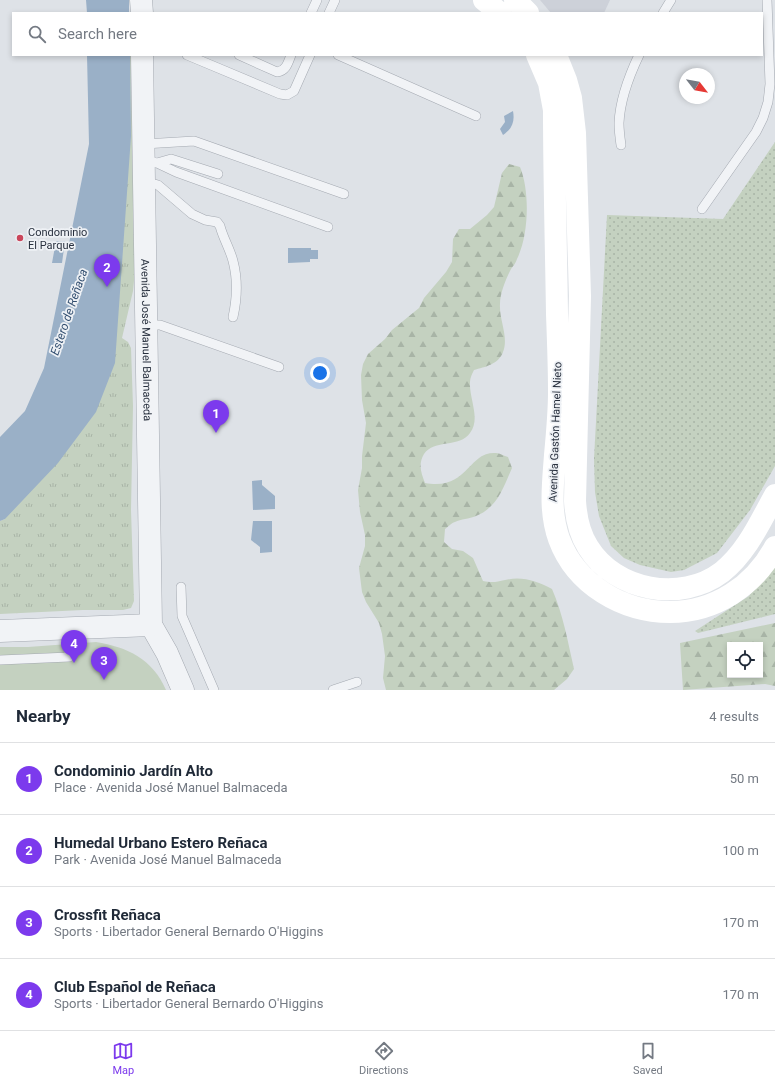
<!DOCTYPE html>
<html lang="en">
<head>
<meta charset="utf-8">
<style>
  body { margin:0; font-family:Roboto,sans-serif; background:#f2f2f3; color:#1f2937 }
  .controls { position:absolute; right:12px; bottom:12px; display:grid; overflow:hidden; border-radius:0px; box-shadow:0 2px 6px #0003 }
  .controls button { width:36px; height:36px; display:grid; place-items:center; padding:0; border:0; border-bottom:1px solid #e0e1e3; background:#fff; color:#1f2937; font:20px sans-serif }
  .compass { position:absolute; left:679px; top:68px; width:36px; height:36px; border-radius:50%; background:#fff; box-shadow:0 2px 6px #0003; rotate:121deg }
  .you { position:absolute; left:320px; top:373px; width:14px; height:14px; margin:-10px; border:3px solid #fff; border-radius:50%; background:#1a73e8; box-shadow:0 0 0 6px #1a73e833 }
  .badge { display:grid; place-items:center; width:26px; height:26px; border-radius:50%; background:#7c3aed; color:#fff; font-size:13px; font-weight:700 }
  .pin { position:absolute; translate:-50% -33px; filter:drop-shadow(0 1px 2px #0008) }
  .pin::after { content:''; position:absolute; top:21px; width:14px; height:12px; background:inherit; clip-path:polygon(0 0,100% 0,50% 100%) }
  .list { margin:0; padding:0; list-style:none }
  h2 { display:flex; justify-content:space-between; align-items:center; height:52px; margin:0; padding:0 16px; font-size:17px }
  h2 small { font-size:13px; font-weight:400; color:#747a83 }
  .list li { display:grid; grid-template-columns:26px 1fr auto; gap:12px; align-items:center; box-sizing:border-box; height:72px; padding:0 16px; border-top:1px solid #e0e1e3 }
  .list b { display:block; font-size:15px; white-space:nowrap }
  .list p { margin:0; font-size:13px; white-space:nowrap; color:#747a83 }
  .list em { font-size:13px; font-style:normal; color:#747a83 }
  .icon { flex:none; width:22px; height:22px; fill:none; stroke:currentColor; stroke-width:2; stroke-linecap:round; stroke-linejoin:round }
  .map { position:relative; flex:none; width:775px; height:690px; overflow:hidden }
  .search { position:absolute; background:#fff; box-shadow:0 2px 6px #0003; left:12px; right:12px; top:12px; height:44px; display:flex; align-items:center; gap:10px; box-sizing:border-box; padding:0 14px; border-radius:0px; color:#747a83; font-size:15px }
  .sheet { height:340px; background:#fff }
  nav { display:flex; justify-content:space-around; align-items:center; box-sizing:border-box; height:56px; border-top:1px solid #e0e1e3; background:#fff; font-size:11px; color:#747a83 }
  nav a { display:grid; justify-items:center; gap:2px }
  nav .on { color:#7c3aed }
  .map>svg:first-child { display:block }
  .built { fill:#cdd1d9 }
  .grass { fill:url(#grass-dots) }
  .forest { fill:url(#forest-firs); fill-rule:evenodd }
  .park { fill:url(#park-tufts) }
  .pitch { fill:#c4d1c0 }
  .water { fill:#9ab0c7 }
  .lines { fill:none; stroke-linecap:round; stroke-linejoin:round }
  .service-casing { stroke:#a4a9b1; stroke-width:10 }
  .tertiary-casing { stroke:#a4a9b1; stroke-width:23 }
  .service { stroke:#f1f3f6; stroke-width:9 }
  .tertiary { stroke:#f1f3f6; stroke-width:22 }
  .secondary { stroke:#fff; stroke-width:22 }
  .poi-dot { fill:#ca465b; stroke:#eef1f5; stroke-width:1.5 }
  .labels { text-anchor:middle; stroke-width:3.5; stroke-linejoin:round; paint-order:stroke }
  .poi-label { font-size:11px; fill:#28303e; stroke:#eef1f5; text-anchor:start }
  .street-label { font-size:11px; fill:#28303e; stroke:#eef1f5 }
  .water-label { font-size:12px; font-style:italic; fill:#334f70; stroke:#eef1f5 }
</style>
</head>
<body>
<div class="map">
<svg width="775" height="690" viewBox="0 0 775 690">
  <defs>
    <pattern id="grass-dots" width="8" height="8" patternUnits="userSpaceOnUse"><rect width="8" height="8" fill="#c4d1c0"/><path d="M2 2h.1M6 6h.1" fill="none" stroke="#a8b4a6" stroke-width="1.8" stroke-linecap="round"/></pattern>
    <pattern id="forest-firs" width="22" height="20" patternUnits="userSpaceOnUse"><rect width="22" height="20" fill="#c4d1c0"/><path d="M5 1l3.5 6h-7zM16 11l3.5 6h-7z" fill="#a8b4a6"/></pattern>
    <pattern id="park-tufts" width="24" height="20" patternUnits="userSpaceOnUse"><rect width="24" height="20" fill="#c4d1c0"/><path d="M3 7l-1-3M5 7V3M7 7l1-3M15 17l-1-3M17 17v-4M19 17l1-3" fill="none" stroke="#a8b4a6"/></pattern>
  </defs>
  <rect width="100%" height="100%" fill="#dee2e7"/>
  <path class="built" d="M540,0H610L604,13H551Z"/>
  <path class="grass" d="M775,142V466L750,510L717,553L684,570L671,572L640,565L624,558L611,546L599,516L595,492L594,459L607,215L723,219Z
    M775,561V614L698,633L695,631L749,596Z"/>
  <path class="forest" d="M509,164L520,167C530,191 529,235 517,259C516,263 513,266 511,269C506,279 500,293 500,304C499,320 509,337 503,352C499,364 485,367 474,370C472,374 470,378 470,382C469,399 481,419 470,433C460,448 434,439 424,454C418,464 421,473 425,483C468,491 468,451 496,453C500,453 504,456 508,457L512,468C503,488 498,507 476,516C469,519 461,519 455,522C451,523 448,527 445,529L444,542L452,549L463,551L473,558L483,581C493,583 496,582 505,580C522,576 537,581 552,589C563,614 568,642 574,669L567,679L554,690H386L383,678L385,656L382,634L379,623L366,602L362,592L359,568L365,546V535L360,512L358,490L362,468V456L366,423L362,400L361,375L363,364L368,354L385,339L392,330L419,308L424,298L446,272L452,262L453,239L459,229H470L487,215L494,207L502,173Z
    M775,623V686L765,684L683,690L680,643ZM730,645H760V675H730Z"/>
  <path class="park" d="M98,55H143V189L133,291L122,338L128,342L131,348L133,406L131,510L134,601L131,608L123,610H83L0,614V521L5,519L0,459L75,317Z"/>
  <path class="pitch" d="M96,642C127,647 153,659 166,690H0V647H28Z"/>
  <path class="water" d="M86,0H129V13H87Z
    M87,55H130L131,136L115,363L96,412L58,463L5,519L0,521V437L25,411L44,368L89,144Z
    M513,111C515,122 512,129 503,135L500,129L505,122L504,116Z
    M56,241H65L62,263H52Z
    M288,248H311V250H318V259H310V262L288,263Z
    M262,480V485L275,496V509L253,510L252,481Z
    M253,521H272V552L260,553V547L251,540Z"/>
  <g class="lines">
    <defs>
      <path id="service" d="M311,13L317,0
        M329,13L335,0
        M663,13L671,0
        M187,55L280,94L287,95L294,91L310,55
        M239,55L277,72C286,71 288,63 291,55
        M338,55L476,116
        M144,144L194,141L344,194
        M621,145C620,138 619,130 619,123C620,99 629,76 639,55
        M144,160L157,163L176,172L328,227
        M157,163L171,159L218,174
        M144,181L158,185L192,214L205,220L217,222L220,226C223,238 230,249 233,261C238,280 237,299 233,317
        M702,209L756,132L763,118L768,102L770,84L767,0
        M146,325H160L279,367
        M181,587L182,616L214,690
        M0,660L69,657V628
        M333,690L357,682"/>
      <g id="tertiary">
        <path d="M141,0L142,13"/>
        <path id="s1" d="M142,55L151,625L167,653L183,690"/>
        <path d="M0,631L151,625"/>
      </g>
    </defs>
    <use href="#service" class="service-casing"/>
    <use href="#tertiary" class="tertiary-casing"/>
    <use href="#service" class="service"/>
    <use href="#tertiary" class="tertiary"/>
    <path class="secondary" d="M484,0L500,13
      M515,0L528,13
      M537,55L549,83L554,110C554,178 556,246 557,314C558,340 559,366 559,392C559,413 557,434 555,455C553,484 549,511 559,539C576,585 623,612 670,612C715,612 754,586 775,547
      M556,55L566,80L571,98L575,133L580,296L575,501C576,517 579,533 588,547C615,591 681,603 722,572C747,552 760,522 775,495"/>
  </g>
  <circle class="poi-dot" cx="20" cy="238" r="4"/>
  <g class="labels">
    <g class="poi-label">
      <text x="28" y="236">Condominio<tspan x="28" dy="13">El Parque</tspan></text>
    </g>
    <g class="street-label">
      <text dy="4" stroke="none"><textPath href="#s1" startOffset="285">Avenida José Manuel Balmaceda</textPath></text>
      <text transform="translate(555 432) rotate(-88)" y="4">Avenida Gastón Hamel Nieto</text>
    </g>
    <g class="water-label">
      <text transform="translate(69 312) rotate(-71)" y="4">Estero de Reñaca</text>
    </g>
  </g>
</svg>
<div class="controls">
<button><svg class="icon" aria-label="locate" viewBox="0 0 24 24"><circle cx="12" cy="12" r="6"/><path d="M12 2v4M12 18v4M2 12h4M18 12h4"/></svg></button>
</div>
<svg class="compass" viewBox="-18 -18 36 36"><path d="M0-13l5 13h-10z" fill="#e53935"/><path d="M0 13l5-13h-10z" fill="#747a83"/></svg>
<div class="you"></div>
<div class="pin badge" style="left:216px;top:433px">1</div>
<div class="pin badge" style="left:107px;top:287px">2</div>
<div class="pin badge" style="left:104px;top:680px">3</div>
<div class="pin badge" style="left:74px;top:663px">4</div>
<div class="search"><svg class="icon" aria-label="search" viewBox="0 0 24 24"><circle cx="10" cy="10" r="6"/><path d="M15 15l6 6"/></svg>Search here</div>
</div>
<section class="sheet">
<h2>Nearby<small>4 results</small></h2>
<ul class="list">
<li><span class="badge">1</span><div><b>Condominio Jardín Alto</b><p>Place · Avenida José Manuel Balmaceda</p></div><em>50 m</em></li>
<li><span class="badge">2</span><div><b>Humedal Urbano Estero Reñaca</b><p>Park · Avenida José Manuel Balmaceda</p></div><em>100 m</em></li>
<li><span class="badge">3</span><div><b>Crossfit Reñaca</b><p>Sports · Libertador General Bernardo O'Higgins</p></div><em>170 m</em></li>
<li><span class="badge">4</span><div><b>Club Español de Reñaca</b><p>Sports · Libertador General Bernardo O'Higgins</p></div><em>170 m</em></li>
</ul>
</section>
<nav>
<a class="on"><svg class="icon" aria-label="map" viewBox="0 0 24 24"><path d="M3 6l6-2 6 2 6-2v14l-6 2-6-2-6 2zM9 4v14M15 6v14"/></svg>Map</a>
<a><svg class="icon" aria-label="directions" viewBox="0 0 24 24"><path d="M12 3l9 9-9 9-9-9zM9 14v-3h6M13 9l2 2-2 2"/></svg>Directions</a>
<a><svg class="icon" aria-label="saved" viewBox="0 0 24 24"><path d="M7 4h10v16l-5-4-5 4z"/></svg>Saved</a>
</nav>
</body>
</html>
